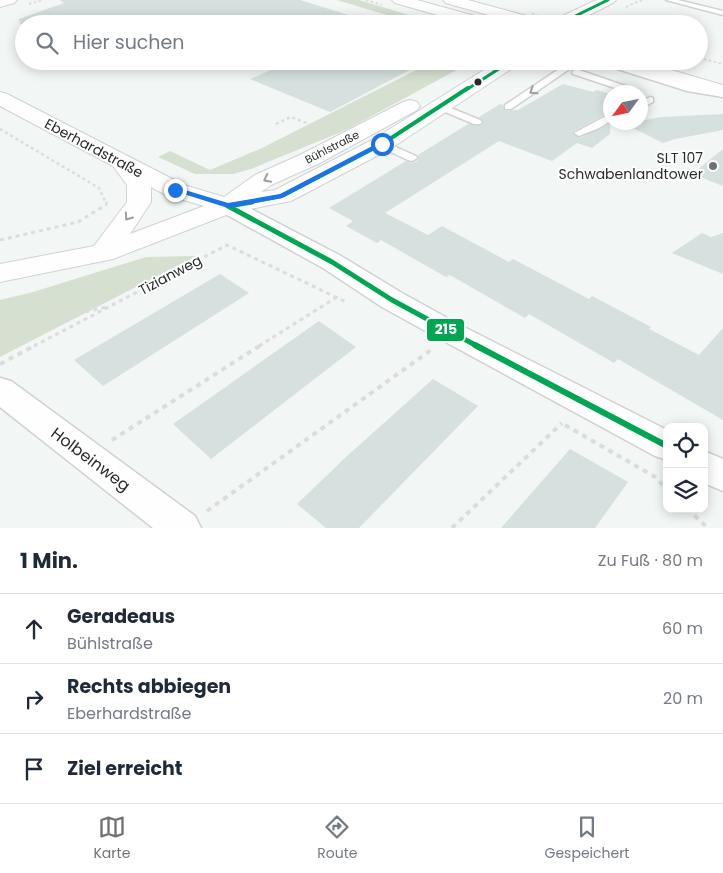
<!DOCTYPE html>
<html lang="de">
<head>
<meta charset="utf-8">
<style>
  body { margin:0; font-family:Poppins,sans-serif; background:#f6f6f7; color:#1f2937 }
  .controls { position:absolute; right:15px; bottom:15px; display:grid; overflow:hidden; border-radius:10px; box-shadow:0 2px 12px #0003 }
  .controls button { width:45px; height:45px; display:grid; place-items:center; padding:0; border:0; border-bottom:1px solid #e0e1e3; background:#fff; color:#1f2937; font:25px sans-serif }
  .compass { position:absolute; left:603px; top:85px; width:45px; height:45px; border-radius:50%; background:#fff; box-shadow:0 2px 12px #0003; rotate:237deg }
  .stop { position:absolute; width:15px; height:15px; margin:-11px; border:4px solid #1a73e8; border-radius:50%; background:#fff }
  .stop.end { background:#1a73e8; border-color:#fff; box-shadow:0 1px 5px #0008 }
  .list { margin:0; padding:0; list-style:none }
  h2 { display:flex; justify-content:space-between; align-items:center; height:65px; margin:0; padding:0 20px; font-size:21px }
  h2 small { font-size:16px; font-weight:400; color:#747a83 }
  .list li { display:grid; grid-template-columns:32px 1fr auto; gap:15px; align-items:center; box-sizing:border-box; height:70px; padding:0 20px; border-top:1px solid #e0e1e3 }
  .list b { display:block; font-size:19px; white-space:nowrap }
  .list p { margin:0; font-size:16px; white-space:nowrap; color:#747a83 }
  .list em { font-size:16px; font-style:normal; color:#747a83 }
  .icon { flex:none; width:28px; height:28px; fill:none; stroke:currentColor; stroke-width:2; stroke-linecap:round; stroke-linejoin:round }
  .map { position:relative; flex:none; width:723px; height:528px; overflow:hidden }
  .search { position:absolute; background:#fff; box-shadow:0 2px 12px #0003; left:15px; right:15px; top:15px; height:55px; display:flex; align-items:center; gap:12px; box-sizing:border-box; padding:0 18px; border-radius:28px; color:#747a83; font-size:19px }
  .sheet { height:275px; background:#fff }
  nav { display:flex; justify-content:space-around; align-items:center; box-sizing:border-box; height:70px; border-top:1px solid #e0e1e3; background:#fff; font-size:14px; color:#747a83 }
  nav a { display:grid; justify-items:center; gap:2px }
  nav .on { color:#6f7271 }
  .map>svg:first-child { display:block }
  .green { fill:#d6e0d0 }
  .building { fill:#d5e0df }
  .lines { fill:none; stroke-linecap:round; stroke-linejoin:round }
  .lane-casing { stroke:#d0d2d1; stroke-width:3 }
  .street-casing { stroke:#d0d2d1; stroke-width:3 }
  .secondary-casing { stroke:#d0d2d1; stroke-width:2 }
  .path-far3 { stroke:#dcdcdc; stroke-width:2; stroke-dasharray:2.5 2.5; stroke-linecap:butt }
  .path-far2 { stroke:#dcdcdc; stroke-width:2.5; stroke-dasharray:3 3; stroke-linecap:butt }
  .path-far1 { stroke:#dcdcdc; stroke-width:3; stroke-dasharray:4 4; stroke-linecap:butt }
  .path { stroke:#dcdcdc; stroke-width:4; stroke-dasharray:5 5; stroke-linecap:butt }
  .lane { fill:#fdfefd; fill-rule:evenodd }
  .street { fill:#fdfefd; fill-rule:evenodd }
  .secondary { fill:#fdfefd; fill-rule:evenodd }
  .path-bridge { stroke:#dcdcdc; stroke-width:2; stroke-dasharray:2.5 2.5; stroke-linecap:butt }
  .bus-1-far3-casing { stroke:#fff; stroke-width:5.5 }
  .bus-1-far2-casing { stroke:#fff; stroke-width:7 }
  .bus-1-far1-casing { stroke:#fff; stroke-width:9 }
  .bus-1-casing { stroke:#fff; stroke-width:10 }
  .bus-1-far3 { stroke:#00a651; stroke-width:3 }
  .bus-1-far2 { stroke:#00a651; stroke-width:4 }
  .bus-1-far1 { stroke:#00a651; stroke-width:5 }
  .bus-1 { stroke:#00a651; stroke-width:6 }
  .oneway { stroke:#9e9f9e }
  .route { fill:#1a73e8 }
  .bus-dot { fill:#292b2b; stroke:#fff; stroke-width:2 }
  .poi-dot { fill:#6f7271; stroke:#fff; stroke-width:2 }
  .labels { text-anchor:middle; stroke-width:4; stroke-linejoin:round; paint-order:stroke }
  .far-street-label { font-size:11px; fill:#292b2b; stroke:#fff }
  .street-label { font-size:14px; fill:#292b2b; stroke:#fff }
  .poi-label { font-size:14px; fill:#292b2b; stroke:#fff; text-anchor:end }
  .near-street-label { font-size:16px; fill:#292b2b; stroke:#fff }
  .line-badge { stroke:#fff; stroke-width:2 }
  .badge-label { font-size:14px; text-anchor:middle; font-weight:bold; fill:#fff }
</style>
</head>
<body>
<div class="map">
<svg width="723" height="528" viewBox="0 0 723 528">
  <rect width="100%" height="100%" fill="#f2f6f4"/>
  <path class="green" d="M337,0H359L438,24H416Z
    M434,61H473L346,130L251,169L233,174H195L158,157L170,151L210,170L262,148Z
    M196,256L0,357V300L33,292L146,257Z"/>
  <path class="building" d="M60,0H300L374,23L167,24L162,22L156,24H127L126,16L119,15L115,23L108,20L97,24H20L19,19L64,3Z
    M292,61H427L330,112L250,79Z
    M563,84L593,92L597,90L610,94V112L572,132L580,138L610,123V134L592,148L577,143L552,161L499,141L385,213L428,235L442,226L509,262L513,259L589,299L592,296L651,327L649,329L699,355L723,328V420L618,359L614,363L529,314L525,318L450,275L446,277L381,240L377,243L346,226L353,221L329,208L406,161L412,163L418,160V155L468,124L481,125L484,122L479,117L500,104L503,105L505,111L518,110Z
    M723,114V130L675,139L663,143L625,124L661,117Z
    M723,149V186L692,174Z
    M702,233L711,237L723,233V274L672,253Z
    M220,274L249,293L103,386L74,360Z
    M319,321L356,347L211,459L173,424Z
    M433,379L478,406L359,528H326L297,504L346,457Z
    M570,449L628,482L595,528H501Z"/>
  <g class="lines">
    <defs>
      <path id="lane" d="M666,0H678L723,11V15Z
        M119,17H125V24H117Z
        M571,61H581L511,109H505V105Z
        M592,61H606L691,87L723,91V97L687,91Z
        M576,69L637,90L638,92H627L573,74L572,72Z
        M650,97L653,98V102L640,109V102Z
        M441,104L480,120L482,122L480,124H474L438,109V105Z
        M610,114V121L599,128L579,136L574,133Z
        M382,141L416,156L417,158L412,161L408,160L378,146V142Z"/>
      <path id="street" d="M228,199L236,201L341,256L402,293L460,325L667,430V460L655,456L440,339L382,307L323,268L220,211L216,206L220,201Z
        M0,378L11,381L195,516L201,528H153L0,407Z
        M704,451L723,459V491L704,483Z"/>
      <path id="secondary" d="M0,0H17L14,3L0,7Z
        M392,0H417L475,16L477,19L475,22L469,24L395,3Z
        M443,0H468L545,21L547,24H520L446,3Z
        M596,0H616L613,3L571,24H550L552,21Z
        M498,61H520L517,65L390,149L291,201L234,212L113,259L0,282V264L94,246L127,202V185L113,166L0,106V92L7,94L184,185L224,197L255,175L302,154L403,102L410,100L417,102L420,106L417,110L318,164L271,185L261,192L275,190L374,139ZM151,187L166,195L204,206L130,234L151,202Z
        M610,61H640L723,85V97L613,65Z"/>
    </defs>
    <use href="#lane" class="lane-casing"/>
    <use href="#street" class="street-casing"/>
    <use href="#secondary" class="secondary-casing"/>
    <path class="path-far3" d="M366,0L382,5
      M29,4L43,0
      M626,7L642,0
      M699,58L723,64
      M532,66L540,61"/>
    <path class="path-far2" d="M276,124L291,117L322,129
      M0,129L99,188L106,203"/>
    <path class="path-far1" d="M106,202L107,204
      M0,240L78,222L107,204
      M0,332L106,307
      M34,346L227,245L346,302
      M259,346L337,297"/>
    <path class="path" d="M0,364L36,345
      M565,425L655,477L667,490
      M112,440L261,345
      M687,509L708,528
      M207,511L431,350
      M452,528L562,423"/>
    <use href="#lane" class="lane"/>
    <use href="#street" class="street"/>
    <use href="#secondary" class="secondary"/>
    <path class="path-bridge" d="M532,14L570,24"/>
    <defs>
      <path id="bus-1-far3" d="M559,24L608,0
        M466,90L511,61"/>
      <path id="bus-1-far2" d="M245,203L282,196L382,144L468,88"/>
      <path id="bus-1-far1" d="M228,206L332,262L392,300L477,346
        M228,206L252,202"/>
      <path id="bus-1" d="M475,345L667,446"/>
    </defs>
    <use href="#bus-1-far3" class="bus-1-far3-casing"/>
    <use href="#bus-1-far2" class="bus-1-far2-casing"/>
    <use href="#bus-1-far1" class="bus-1-far1-casing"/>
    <use href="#bus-1" class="bus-1-casing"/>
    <use href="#bus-1-far3" class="bus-1-far3"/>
    <use href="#bus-1-far2" class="bus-1-far2"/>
    <use href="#bus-1-far1" class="bus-1-far1"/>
    <use href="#bus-1" class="bus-1"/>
  </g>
  <defs><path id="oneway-chevron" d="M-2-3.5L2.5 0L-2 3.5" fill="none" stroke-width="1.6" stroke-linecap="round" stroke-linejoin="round" transform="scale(1.25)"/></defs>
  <g class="oneway">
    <use href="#oneway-chevron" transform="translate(533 91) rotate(147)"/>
    <use href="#oneway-chevron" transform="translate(267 179) rotate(153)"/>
    <use href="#oneway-chevron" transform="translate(128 217) rotate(125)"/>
  </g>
  <path class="route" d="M380,142L385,144L282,198L228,208L171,190L175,187L228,203L280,194Z"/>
  <circle class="bus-dot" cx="478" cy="82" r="4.5"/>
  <circle class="poi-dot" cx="713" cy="166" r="5"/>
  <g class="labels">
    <g class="far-street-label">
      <text transform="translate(332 147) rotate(-27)" y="4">Bühlstraße</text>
    </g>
    <g class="street-label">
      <text transform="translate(94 148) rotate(28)" y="5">Eberhardstraße</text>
      <text transform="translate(170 275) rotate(-28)" y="5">Tizianweg</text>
    </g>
    <g class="poi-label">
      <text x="703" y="163">SLT 107<tspan x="703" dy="16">Schwabenlandtower</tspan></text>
    </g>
    <g class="near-street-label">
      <text transform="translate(91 459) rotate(37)" y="6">Holbeinweg</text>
    </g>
  </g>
  <rect class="line-badge" x="426" y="318" width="39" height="24" rx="5" fill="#00a651"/>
  <g class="badge-label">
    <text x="446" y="334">215</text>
  </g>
</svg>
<div class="controls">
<button><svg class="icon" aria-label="locate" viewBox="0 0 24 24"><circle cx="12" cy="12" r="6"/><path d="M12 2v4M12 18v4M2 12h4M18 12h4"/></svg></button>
<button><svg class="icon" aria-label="layers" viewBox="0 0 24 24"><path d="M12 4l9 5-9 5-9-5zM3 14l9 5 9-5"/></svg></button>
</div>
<svg class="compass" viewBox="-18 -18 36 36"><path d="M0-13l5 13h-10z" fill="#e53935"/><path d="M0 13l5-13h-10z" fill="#747a83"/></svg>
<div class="stop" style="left:382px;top:144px"></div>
<div class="stop end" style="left:175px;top:190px"></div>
<div class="search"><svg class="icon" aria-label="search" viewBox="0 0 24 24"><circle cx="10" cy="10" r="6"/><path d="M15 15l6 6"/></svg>Hier suchen</div>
</div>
<section class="sheet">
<h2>1 Min.<small>Zu Fuß · 80 m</small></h2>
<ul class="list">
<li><svg class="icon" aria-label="ahead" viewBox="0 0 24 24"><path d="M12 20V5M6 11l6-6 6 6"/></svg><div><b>Geradeaus</b><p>Bühlstraße</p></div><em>60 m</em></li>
<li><svg class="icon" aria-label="right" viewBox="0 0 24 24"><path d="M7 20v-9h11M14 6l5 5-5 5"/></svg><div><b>Rechts abbiegen</b><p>Eberhardstraße</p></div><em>20 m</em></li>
<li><svg class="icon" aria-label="arrive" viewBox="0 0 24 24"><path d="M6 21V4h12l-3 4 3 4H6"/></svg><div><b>Ziel erreicht</b></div></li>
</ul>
</section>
<nav>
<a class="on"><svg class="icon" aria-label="map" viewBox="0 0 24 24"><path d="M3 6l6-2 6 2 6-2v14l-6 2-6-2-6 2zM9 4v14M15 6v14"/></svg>Karte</a>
<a><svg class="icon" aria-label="directions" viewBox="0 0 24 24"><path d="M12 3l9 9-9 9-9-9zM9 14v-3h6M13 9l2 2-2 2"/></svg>Route</a>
<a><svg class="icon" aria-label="saved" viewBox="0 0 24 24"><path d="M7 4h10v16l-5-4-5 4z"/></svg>Gespeichert</a>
</nav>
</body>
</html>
